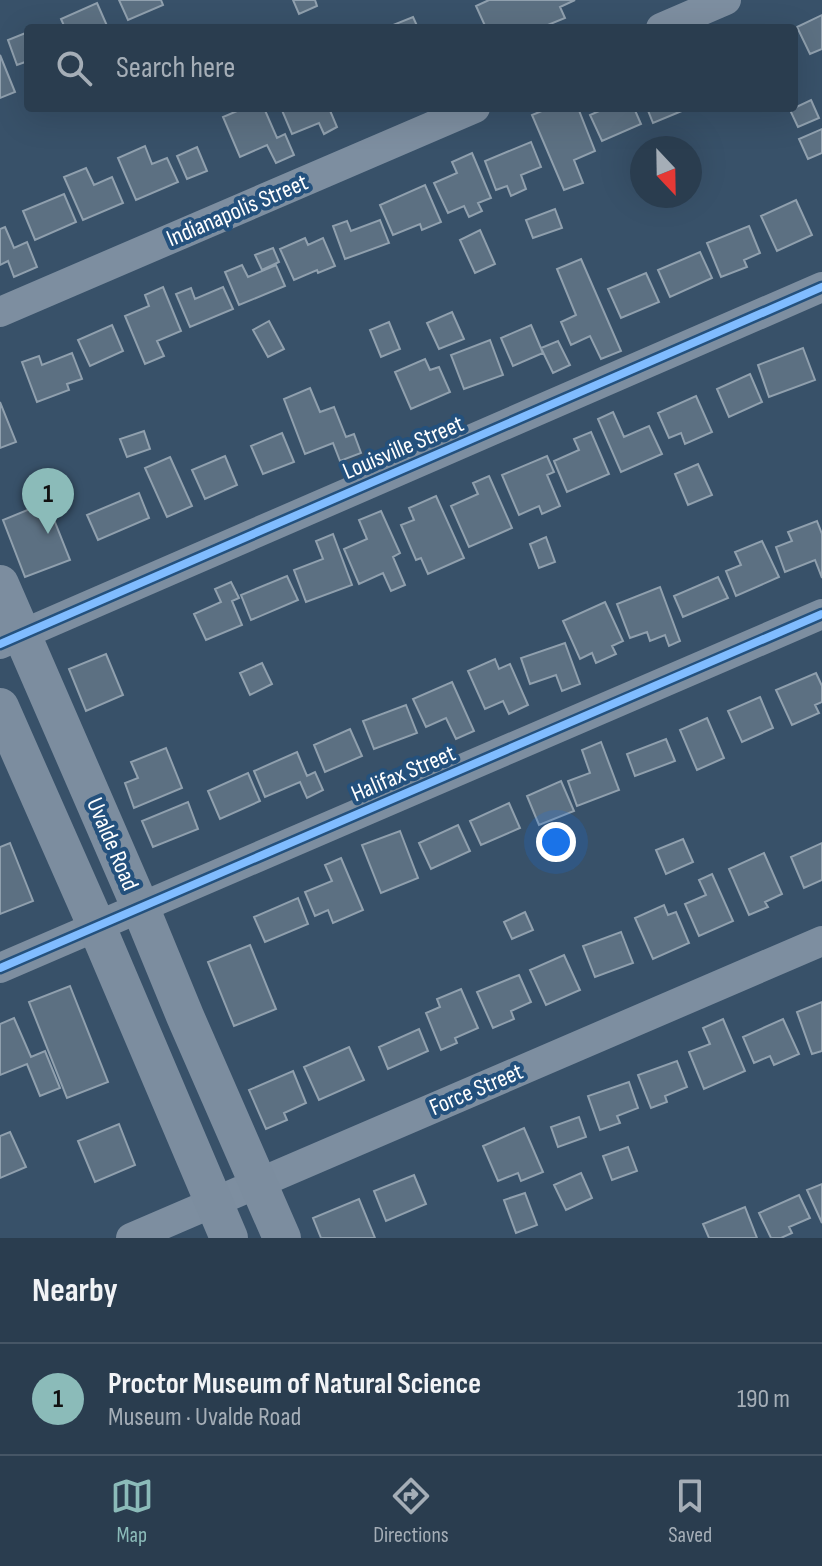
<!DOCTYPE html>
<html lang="en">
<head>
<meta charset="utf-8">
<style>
  body { margin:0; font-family:"Sofia Sans Condensed",sans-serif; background:#324456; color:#f1f3f6 }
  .compass { position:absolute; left:630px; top:136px; width:72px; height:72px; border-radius:50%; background:#2a3d4f; box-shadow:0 8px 32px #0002; rotate:158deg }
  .you { position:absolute; left:556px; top:842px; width:28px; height:28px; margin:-20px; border:6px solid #fff; border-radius:50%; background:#1a73e8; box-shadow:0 0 0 12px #1a73e833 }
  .badge { display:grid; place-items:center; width:52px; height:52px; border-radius:50%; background:#8bbbb9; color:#111; font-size:26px; font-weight:700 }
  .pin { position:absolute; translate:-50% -66px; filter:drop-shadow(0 2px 4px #0008) }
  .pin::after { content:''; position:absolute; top:42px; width:28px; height:24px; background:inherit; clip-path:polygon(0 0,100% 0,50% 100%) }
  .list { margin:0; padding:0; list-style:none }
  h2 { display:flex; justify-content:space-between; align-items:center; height:104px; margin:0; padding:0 32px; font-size:34px }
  h2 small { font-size:26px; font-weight:400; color:#a5aeb7 }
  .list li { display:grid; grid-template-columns:52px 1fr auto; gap:24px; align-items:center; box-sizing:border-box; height:112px; padding:0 32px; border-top:2px solid #465666 }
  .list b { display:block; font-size:30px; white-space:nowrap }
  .list p { margin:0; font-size:26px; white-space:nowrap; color:#a5aeb7 }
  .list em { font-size:26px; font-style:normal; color:#a5aeb7 }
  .icon { flex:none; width:44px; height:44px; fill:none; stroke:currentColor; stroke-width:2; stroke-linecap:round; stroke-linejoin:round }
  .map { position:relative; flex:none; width:822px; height:1238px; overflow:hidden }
  .search { position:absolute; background:#2a3d4f; box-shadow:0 8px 32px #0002; left:24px; right:24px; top:24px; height:88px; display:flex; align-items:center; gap:20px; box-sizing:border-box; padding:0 28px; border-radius:8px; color:#a5aeb7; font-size:30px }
  .sheet { height:216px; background:#2a3d4f }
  nav { display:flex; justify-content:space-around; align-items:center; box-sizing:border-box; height:112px; border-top:2px solid #465666; background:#2a3d4f; font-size:22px; color:#a5aeb7 }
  nav a { display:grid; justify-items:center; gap:4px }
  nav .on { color:#8bbbb9 }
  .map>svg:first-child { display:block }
  .building { fill:#5c7082; stroke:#90a0ae; stroke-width:2 }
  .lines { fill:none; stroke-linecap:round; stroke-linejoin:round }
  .minor { stroke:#7d8ea0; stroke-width:30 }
  .major { stroke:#7c8d9f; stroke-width:38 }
  .cycleway-casing { stroke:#24517d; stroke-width:13 }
  .cycleway { stroke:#80bcff; stroke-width:8 }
  .labels { text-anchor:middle; stroke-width:8; stroke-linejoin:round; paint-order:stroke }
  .street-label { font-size:24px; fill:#fff; stroke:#24517d }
</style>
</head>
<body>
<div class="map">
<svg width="822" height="1238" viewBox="0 0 822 1238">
  <rect width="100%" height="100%" fill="#385169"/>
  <path class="building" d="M119,0H161L163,5L128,20Z
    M293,0H315L317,6L299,14Z
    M489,0H575L560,7L565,18L543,27L486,28L476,6Z
    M97,3L108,28H65L61,19Z
    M822,15V49L810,54L797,27Z
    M413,17L418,28H394L393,25Z
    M28,32V61L17,65L8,40Z
    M0,55L15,92L0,98Z
    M811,100L819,118L798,127L790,110Z
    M244,108H264L277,138L285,134L294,155L276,163L267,145L240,157L223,117Z
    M281,108H329L337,127L324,134L319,123L292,134Z
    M549,108H578L595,151L574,160L583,183L564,190L532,115Z
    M606,108H634L641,124L602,141L590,115Z
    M647,108H689L653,123Z
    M822,129V153L808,159L799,139Z
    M531,142L541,167L521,175L526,189L511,196L507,186L496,190L485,161Z
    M145,146L152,164L167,158L178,182L136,200L118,158Z
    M197,147L207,171L187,179L177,156Z
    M472,153L491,198L478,203L482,211L469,217L464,206L448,213L434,183L457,173L452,162Z
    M86,168L94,185L112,177L123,203L83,220L64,177Z
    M425,185L441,222L422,230L420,224L393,235L380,205Z
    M64,194L76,222L35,240L23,211Z
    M796,200L812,235L777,251L761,216Z
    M555,209L562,228L533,238L526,220Z
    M380,220L389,243L345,259L333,226L347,221L351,231Z
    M749,226L760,253L744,260L747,267L721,277L707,243Z
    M5,227L14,248L27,242L37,267L14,277L8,261L0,265V229Z
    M480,230L495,264L475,273L460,240Z
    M305,238L308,245L323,238L335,266L318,273L317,270L294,280L280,249Z
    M273,248L279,262L262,270L255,255Z
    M700,252L712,278L670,297L658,270Z
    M581,259L621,351L601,359L590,336L571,345L561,322L576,315L557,269Z
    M242,265L248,277L276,265L285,286L239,305L225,272Z
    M646,273L659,302L621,318L608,289Z
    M163,287L181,331L157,341L164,356L145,364L125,316L149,306L145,295Z
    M223,287L233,309L190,327L176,294L191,288L195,299Z
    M452,312L464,339L439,349L427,323Z
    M269,321L284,349L268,357L253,330Z
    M389,322L400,349L381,357L370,330Z
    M112,325L123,351L90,366L78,340Z
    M531,325L543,353L513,366L501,338Z
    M490,340L503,375L464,389L451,355Z
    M558,341L570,365L553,373L541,348Z
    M803,348L815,380L769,397L758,365Z
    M72,353L82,379L67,384L69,390L37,402L22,362L39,356L42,365Z
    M425,359L430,370L439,367L450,392L411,409L395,372Z
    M750,374L762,402L729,417L717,389Z
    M310,388L320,412L334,407L346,437L354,434L361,453L340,461L333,443L305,454L284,399Z
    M696,396L712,432L685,444L681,433L669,438L658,413Z
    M0,402L16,442L0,448Z
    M613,412L624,437L649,426L662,454L621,472L598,419Z
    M144,431L150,449L127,457L120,439Z
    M591,432L609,474L567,492L554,461L579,450L574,439Z
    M282,433L294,462L263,474L251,446Z
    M225,456L237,485L205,499L192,470Z
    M547,456L554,472L547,475L560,506L542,514L539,506L519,515L502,475Z
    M170,457L192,506L167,517L145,468Z
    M698,464L712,495L688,505L675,474Z
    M489,476L512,528L469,547L451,506L478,494L473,483Z
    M139,493L149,518L98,540L87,515Z
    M436,496L464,558L428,574L421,558L416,560L401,525L414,520L409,508Z
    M47,502L70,560L25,577L3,520Z
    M381,511L400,553L393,557L405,585L391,591L383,573L359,584L344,549L367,539L359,520Z
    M817,521L822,534V578L815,560L785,572L776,547L792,541L788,532Z
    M333,534L352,585L306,602L294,570L323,559L316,541Z
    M546,537L555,562L539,568L530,544Z
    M762,541L779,577L736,596L726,571L741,565L735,552Z
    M287,576L298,600L251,620L241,595Z
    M718,577L728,598L683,617L674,596Z
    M231,582L239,598L232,601L242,625L206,640L194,614L221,602L215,589Z
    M660,587L680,641L669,646L665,635L650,641L647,632L630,638L617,604Z
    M605,602L623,641L612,646L616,654L596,663L592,653L580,659L563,621Z
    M565,643L580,684L562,691L556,675L530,684L521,658Z
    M106,654L123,695L86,711L69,669Z
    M495,659L499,669L510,664L528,705L509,714L503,701L485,709L468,671Z
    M262,663L272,684L250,695L240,673Z
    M816,673L822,686V702L815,705L819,713L792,725L776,690Z
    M452,682L474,731L456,739L446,718L426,727L413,699Z
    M760,697L773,728L742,742L728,711Z
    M406,705L417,733L374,749L363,721Z
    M707,718L724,758L697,770L680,730Z
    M350,729L362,756L325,772L314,745Z
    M666,739L675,761L635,776L627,754Z
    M601,742L619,790L577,806L568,781L590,773L582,750Z
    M166,748L182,788L134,808L125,783L138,778L131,762Z
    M297,752L307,776L315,772L323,790L307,798L300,782L265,797L254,771Z
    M248,773L260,801L220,819L208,791Z
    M561,781L574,811L539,825L527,796Z
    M188,802L198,829L153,847L142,821Z
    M509,803L520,828L481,845L470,821Z
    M458,825L470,851L431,869L419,843Z
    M400,831L418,878L381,893L362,845Z
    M683,839L693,862L666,874L656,850Z
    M10,843L33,901L0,914V847Z
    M822,843V880L804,888L791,857Z
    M764,853L782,894L765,902L768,907L749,915L729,869Z
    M341,858L363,910L333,923L328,910L315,916L305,892L332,881L325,865Z
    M712,874L733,921L699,936L685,904L706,895L699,880Z
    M298,898L308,924L265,942L254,917Z
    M664,905L668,915L676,912L689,943L653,959L635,918Z
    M525,912L533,930L512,939L504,922Z
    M621,932L633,963L595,977L583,946Z
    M250,945L276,1009L234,1026L208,962Z
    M564,955L580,990L546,1005L530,970Z
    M519,975L531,1002L511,1011L514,1019L493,1028L477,992Z
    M70,986L108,1082L67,1098L29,1002Z
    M461,989L478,1028L455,1038L457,1043L441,1050L426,1013L440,1007L437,999Z
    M822,1002V1051L812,1054L797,1012Z
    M14,1018L31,1057L45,1051L60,1088L40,1096L27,1064L0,1075V1024Z
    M723,1019L745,1071L704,1089L689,1052L710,1044L703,1028Z
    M783,1019L799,1054L774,1065L770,1056L754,1063L743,1037Z
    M419,1029L428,1051L388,1069L379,1047Z
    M349,1047L364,1080L319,1100L304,1067Z
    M677,1061L687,1087L665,1096L667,1102L651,1108L638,1075Z
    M293,1071L306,1103L284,1113L287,1120L266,1129L249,1090Z
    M629,1082L638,1108L617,1116L620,1123L600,1130L588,1096Z
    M579,1117L586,1137L558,1147L551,1127Z
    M119,1124L135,1165L95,1182L78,1141Z
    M524,1128L543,1172L521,1181L518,1173L498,1181L483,1146Z
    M10,1132L26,1167L0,1178V1136Z
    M628,1147L637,1171L612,1180L603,1156Z
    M581,1173L592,1198L566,1210L554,1185Z
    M414,1175L426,1204L386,1221L374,1191Z
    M822,1184V1223L807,1190Z
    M525,1193L537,1225L516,1233L504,1200Z
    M799,1195L810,1218L789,1227L792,1233L781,1238H771L759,1213Z
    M359,1199L375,1238H321L313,1218Z
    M745,1207L757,1238H709L703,1224Z"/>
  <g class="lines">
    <path class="minor" d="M661,28L726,0
      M0,312L475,108
      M0,644L822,287
      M0,968L822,614
      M131,1238L822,941"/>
    <path class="major" d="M0,584L141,909L185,1016L282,1238
      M0,707L97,927L229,1238"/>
    <defs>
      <path id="cycleway" d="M0,644L822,287
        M0,968L822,614"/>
    </defs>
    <use href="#cycleway" class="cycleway-casing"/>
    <use href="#cycleway" class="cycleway"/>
  </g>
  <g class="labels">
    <g class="street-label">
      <text transform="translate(237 210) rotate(-23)" y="8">Indianapolis Street</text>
      <text transform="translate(403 447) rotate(-23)" y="8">Louisville Street</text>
      <text transform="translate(403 773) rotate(-23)" y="8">Halifax Street</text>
      <text transform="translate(113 844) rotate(67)" y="8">Uvalde Road</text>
      <text transform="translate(476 1089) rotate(-23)" y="8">Force Street</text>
    </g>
  </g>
</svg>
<svg class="compass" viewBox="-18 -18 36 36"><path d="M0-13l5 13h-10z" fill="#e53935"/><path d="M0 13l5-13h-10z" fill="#a5aeb7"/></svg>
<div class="you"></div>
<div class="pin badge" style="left:48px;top:534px">1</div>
<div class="search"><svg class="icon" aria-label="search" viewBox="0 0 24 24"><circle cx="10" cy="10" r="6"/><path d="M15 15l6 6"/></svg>Search here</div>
</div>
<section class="sheet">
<h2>Nearby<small></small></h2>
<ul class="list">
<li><span class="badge">1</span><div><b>Proctor Museum of Natural Science</b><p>Museum · Uvalde Road</p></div><em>190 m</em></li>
</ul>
</section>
<nav>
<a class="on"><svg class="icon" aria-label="map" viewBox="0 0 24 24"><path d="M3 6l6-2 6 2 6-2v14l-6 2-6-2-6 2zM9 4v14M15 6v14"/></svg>Map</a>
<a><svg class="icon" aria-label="directions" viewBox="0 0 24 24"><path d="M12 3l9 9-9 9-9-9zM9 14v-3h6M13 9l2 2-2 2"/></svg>Directions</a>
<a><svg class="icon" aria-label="saved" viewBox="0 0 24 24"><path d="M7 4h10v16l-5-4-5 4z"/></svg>Saved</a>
</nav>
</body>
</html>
